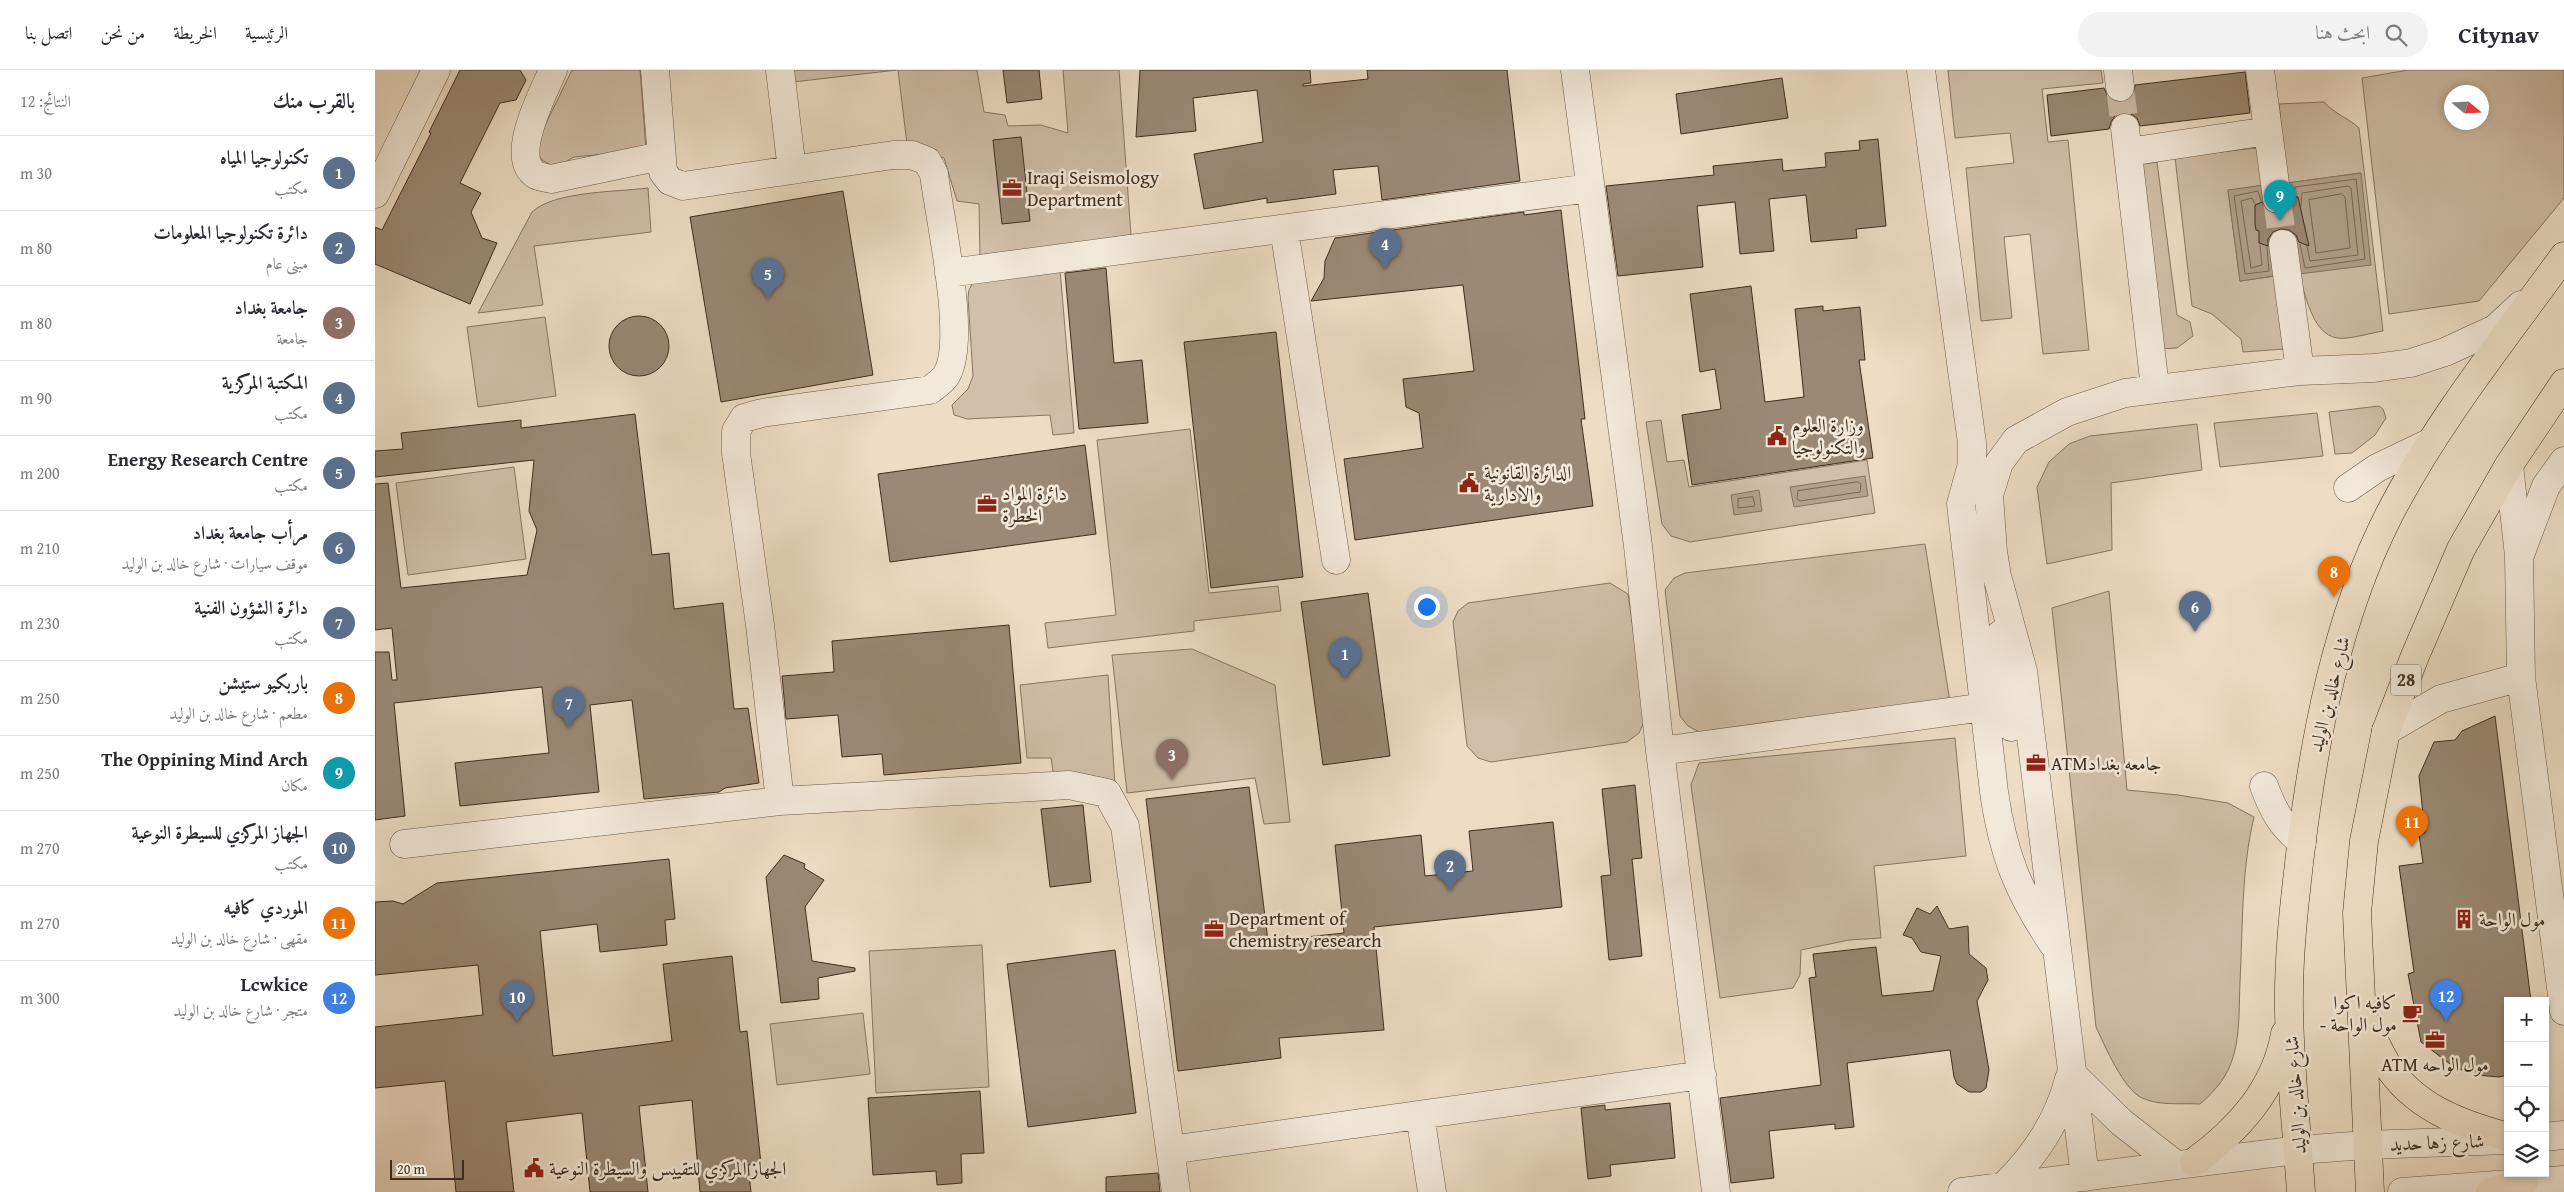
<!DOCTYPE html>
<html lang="ar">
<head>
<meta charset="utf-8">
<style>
  body { margin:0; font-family:"Gentium Book Plus",Amiri,serif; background:#f2f2f3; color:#2b2b33; direction:rtl }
  .controls { position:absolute; right:15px; bottom:15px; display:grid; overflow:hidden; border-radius:0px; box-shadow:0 2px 8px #0003 }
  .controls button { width:45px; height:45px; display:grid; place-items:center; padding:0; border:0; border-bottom:1px solid #e1e1e2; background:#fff; color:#2b2b33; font:25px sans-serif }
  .compass { position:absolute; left:2069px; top:15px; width:45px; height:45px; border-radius:50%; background:#fff; box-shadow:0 2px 8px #0003; rotate:108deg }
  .scale { position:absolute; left:15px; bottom:12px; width:74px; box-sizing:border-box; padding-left:5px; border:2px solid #402d1e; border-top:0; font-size:14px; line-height:18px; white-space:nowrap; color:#402d1e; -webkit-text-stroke:4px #f3e9d9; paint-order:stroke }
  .you { position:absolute; left:1051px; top:536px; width:18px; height:18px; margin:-12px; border:4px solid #fff; border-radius:50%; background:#1a73e8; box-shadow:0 0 0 8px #1a73e833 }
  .badge { display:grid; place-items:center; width:32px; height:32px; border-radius:50%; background:#8f2418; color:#fff; font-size:16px; font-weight:700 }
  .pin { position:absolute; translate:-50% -41px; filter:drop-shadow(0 1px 2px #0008) }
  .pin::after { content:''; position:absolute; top:26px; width:18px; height:15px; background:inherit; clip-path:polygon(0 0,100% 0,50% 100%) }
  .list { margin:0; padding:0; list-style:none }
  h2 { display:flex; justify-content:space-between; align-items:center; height:65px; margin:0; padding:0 20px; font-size:21px }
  h2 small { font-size:16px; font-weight:400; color:#7c7c81 }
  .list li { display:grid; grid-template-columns:32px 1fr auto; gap:15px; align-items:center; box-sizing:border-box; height:75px; padding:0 20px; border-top:1px solid #e1e1e2 }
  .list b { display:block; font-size:19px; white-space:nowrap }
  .list p { margin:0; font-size:16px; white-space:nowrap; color:#7c7c81 }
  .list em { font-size:16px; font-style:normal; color:#7c7c81 }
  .icon { flex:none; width:28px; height:28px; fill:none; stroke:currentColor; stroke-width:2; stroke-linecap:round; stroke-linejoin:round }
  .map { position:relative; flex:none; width:2189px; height:1122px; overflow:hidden; direction:ltr }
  header { display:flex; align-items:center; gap:30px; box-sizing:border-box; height:70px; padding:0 25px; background:#fff; border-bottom:1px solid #e1e1e2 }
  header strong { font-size:24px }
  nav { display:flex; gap:28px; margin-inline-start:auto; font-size:18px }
  .search { width:350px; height:45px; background:#f2f2f3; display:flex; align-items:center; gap:12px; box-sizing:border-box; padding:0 18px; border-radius:28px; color:#7c7c81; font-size:19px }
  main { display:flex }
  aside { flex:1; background:#fff }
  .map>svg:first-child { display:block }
  .green { fill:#d0bfa9; stroke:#887664; fill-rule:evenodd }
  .water { fill:#b2a18c; stroke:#847360 }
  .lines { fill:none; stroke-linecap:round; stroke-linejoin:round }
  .shore { stroke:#796755; stroke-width:1 }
  .building { fill:#9a8975; stroke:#402d1e }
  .minor-tunnel { stroke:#cabaa4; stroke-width:28; stroke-dasharray:28 14; stroke-linecap:butt }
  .minor-casing { stroke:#6b5948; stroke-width:29 }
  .major-casing { stroke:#402d1e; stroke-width:29 }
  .minor { stroke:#f3e9d9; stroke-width:28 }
  .major { stroke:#edddc5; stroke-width:28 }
  .labels { text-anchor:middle; stroke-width:5; stroke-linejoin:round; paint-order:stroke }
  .shield { fill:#f3e9d9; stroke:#766556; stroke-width:1 }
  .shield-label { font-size:18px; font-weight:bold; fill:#402d1e }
  .poi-label { font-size:19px; fill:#402d1e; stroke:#f3e9d9; text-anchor:start }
  .street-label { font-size:19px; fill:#402d1e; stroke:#f3e9d9 }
</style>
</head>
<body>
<header>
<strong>Citynav</strong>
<div class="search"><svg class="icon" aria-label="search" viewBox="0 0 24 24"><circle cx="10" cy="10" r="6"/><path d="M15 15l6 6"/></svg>ابحث هنا</div>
<nav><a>الرئيسية</a><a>الخريطة</a><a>من نحن</a><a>اتصل بنا</a></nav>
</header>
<main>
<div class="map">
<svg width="2189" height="1122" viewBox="0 0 2189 1122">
  <rect width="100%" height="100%" fill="#edddc5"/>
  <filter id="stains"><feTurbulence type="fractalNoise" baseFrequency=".004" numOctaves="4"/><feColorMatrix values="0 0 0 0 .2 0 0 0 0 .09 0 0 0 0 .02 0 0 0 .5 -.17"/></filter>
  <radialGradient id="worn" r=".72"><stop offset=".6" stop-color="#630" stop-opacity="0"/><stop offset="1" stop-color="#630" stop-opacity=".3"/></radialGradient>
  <path class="green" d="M197,0H265L271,80L199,87L185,95H176L167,90L159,78Z
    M417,0H522L418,12Z
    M523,0H602L609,42L630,45L633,56L666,55L693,63L688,0H744L756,165L605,188L604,134L582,131L569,88L532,74Z
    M1573,0H1726L1728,13L1667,19L1673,72L1693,70L1714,280L1668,284L1655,164L1629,167L1637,248L1606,251L1591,98L1639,93L1635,63L1580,68Z
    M2033,0H2189V128L2104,231L2014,244L1987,8ZM2076,22H2106V52H2076Z
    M1949,32C1961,45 1972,47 1984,58L2008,261C1996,263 1972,270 1962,268C1937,264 1930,223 1924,204L1986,103L1912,113L1904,34Z
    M1882,78L1889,115L1853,121L1865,211L1900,206L1910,279L1868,282L1866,269L1837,244L1817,236L1800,87Z
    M1782,92L1802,245L1815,252L1818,266L1802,278L1784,279L1767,94Z
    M273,118L276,162L159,176L168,235L103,243L157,142C179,121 242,122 273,118Z
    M685,200L699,363L678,365L675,345L592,349L579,345L577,335L593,319L598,306L593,228L594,220L598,212Z
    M170,247L181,326L103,337L92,257Z
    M2004,336L2008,339L2011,348L2000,365L1977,383L1960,384L1954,342Z
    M1942,343L1948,386L1845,397L1839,353Z
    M1286,350L1292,392L1309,390L1314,417L1492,390L1500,443L1315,472L1296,466L1287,454L1271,352Z
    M1822,354L1827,400L1736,413L1737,480L1672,494L1662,417L1674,392L1694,374L1715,366Z
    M815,359L834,523L903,516L906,541L819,551V561L673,578L670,553L741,545L722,370Z
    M139,397L151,489L33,505L21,413Z
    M1550,474L1575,632L1326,663L1313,656L1305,646L1290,520L1299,508L1310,503Z
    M1235,513L1253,524L1271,648L1264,663L1252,672L1116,692L1103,688L1092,676L1078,552L1083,541L1093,533Z
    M1734,521L1752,720L1803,725L1853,733L1879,747C1866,802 1868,856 1865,912C1864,935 1865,962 1859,984C1853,1006 1842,1019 1825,1034C1807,1033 1784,1036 1767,1028C1748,1019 1730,976 1721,957L1677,538Z
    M817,579L900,615L915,752L889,754L880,708L752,723L737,585Z
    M733,605L740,716L679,707L676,688H652L645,615Z
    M1580,668L1591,786L1499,796L1506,868L1474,870L1426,880L1425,905L1418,918L1345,928L1316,715L1324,693Z
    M607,875L614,1017L501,1023L494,881Z
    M488,943L495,1004L402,1015L395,954Z"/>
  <path class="water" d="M1986,103L1996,195L1924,204L1912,113Z
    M1889,115L1900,206L1865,211L1853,120Z
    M1490,406L1493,426L1419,437L1415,417Z
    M1384,420L1387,441L1359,445L1356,425Z"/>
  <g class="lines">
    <path class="shore" d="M1967,124L1970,127L1975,178L1941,183L1934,130Z
      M1919,126L1920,117L1981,109L1990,189L1930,198L1925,174
      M1886,131L1883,121L1859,126L1870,204L1894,201L1892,177
      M1880,134L1877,128L1866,131L1876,198L1887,195L1885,175
      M1926,136L1927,123L1973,116L1976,118L1983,185L1935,191L1932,176
      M1483,412L1486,414L1485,422L1425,431L1422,429L1423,421Z
      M1378,427L1380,436L1363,438V429Z"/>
  </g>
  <path class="building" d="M85,0H145L151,10L141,30L125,33L85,113L106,123L96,142L107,168L122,173L95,234L0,194V157L7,160L56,63L54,62Z
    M628,0H664L667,29L632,33Z
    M765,0H935L936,13L928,14V16L993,9L992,0H1132L1145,111L1007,130L1003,96L958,100L961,124L892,133V128L829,139L819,84L888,72L882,20L818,28L821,61L761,67Z
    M1870,2L1875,43L1765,56L1762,48L1756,44L1749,42L1740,46L1736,52L1734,59L1676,66L1672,25L1729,18L1733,27L1739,31L1746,33L1755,29L1759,23L1760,15Z
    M1407,8L1413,48L1306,64L1301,24Z
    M646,67L655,151L627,154L618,70Z
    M1503,69L1511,156L1481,159L1482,168L1436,172L1431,125L1394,129L1399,181L1365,184L1360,132L1322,136L1328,197L1243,206L1231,116L1339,105L1338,96L1407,89L1408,101L1451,97L1450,83L1485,80L1484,71Z
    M468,121L498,305L346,332L315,147Z
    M1917,127H1923L1934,176L1924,172L1921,165L1914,160L1906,159L1898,162L1893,169V176L1884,173V161L1881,160L1880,154V135L1887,132L1896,143L1905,144L1912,141L1916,135Z
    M1186,140L1210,349H1206L1218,436L980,470L969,389L1048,378L1044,343L1031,337L1028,309L1099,301L1088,215L936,231L949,208L950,191L960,168L1149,142V145Z
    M731,198L739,293L767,290L773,353L704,359L690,203Z
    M1376,216L1390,332L1429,327L1420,239L1448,236V241L1485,237L1490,290H1484L1498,388L1317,415L1307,345L1346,339L1340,299L1325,302L1315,224Z
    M234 276a30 30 0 1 1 60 0a30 30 0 1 1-60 0Z
    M901,262L928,507L836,518L809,272Z
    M260,344L277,485L294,483L299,539L348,533L359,639L373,638L384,713L350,718L344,722L269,729L257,630L215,635L224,722L85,736L80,693L174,683L167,617L19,633L30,746L0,750V582H14L17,610H22L17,558L0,560V414L13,413L26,518L152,505L162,460L154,441L159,390L0,407V381L28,379L26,363L146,350V358Z
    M710,375L721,464L515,492L503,404Z
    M993,523L1015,686L948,695L926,532Z
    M634,555L646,693L509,705L507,684L467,687L463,645L411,649L407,606L459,602L457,571Z
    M2120,646L2156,931H2133V1005L2124,1007L2101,1005L2079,997L2046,972L2033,904L2039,902L2024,796L2048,793L2044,764L2050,763L2044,706L2059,672L2080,670L2087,661Z
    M1260,715L1267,788L1257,789L1267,886L1234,890L1226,806L1236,805L1227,719Z
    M874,717L893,871L969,863L960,775L1046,765L1050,806L1098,801L1094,761L1178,752L1187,837L999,857L1009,960L904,968L906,988L803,1001L771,729Z
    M708,735L716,812L675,817L666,739Z
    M409,785L430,794L429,798L449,810L430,837L437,891L480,898V901L443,908L444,929L406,933L391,807Z
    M294,789L300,849L290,850L292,875L225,882L222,854L165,861L178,986L297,971L288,894L357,886L365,962L372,961L386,1094L373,1095L376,1122H325L317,1030L264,1036L273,1122H215L207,1043L131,1052L139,1122H81L70,1011L0,1018V957L108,945L103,895L0,905V832L18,831L28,834L62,813Z
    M1562,836L1574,859L1593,856L1594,884L1611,898L1613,910L1602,931L1614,1000L1611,1018L1606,1022H1594L1582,1014L1579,1007L1575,980L1472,993L1479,1057L1460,1059V1054L1394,1061L1399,1108L1356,1113L1345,1028L1446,1015L1434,908L1441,907L1438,884L1501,877L1507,926L1558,921L1566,886L1546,882L1537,868L1528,865L1542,838L1555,844Z
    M740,880L761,1043L653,1057L632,894Z
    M605,1021L609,1083L586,1084L587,1113L562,1115L561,1101L498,1105L493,1028Z
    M1295,1033L1300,1088L1235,1095L1236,1106L1213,1109L1206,1038L1230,1035V1040Z
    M783,1103L785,1122H731V1107Z"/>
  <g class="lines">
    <path class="minor-tunnel" d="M1745,17L1750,58
      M1902,129L1908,174"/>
    <defs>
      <path id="minor" d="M178,0C169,22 133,87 161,105C165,107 172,108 176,109L286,86
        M405,0L417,100
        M1200,0L1263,476L1285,681L1341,1122
        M1546,0L1597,373V394L1586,434L1619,722C1628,784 1643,822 1678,874
        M1743,0L1745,17
        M1885,0L1902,129
        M1750,58L1780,318
        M1753,82L1893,61
        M0,124L61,0
        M909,159L961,490
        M1908,174L1925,301
        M574,203L1215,118
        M2134,395L2144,486L2146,607L2189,941
        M1973,418L2002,398L2056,372
        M2146,482L2171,416L2189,391
        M1626,564L1629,604L1636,657
        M2011,661L2066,629L2146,607
        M1285,681L1610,637
        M1889,716C1898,740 1906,756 1927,772
        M405,731L694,715L732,723L750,756L801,1122
        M29,774L405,731L385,555L361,383V361L369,348L387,343L555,320C560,316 566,312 570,307C594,275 564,147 559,104L552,91L537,85H518L308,116L295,111L288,102L280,0
        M1696,1003L1746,1052L1801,1095
        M1045,1045L1057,1122
        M2170,1067L2189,1065
        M795,1080L1327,1005
        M1710,1107L1648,601L1622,506L1618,482L1614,425L1624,393L1641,370L1692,342L1750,323L1925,301L1999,298L2036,293L2070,282L2120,259L2146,235
        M1628,1117C1660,1086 1683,1052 1694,1009
        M1587,1122L1923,1080L1991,1075L2133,1070
        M2027,1122L2189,1110"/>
      <path id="major" d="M1990,951C1997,965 2003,980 2011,993C2038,1037 2085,1054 2133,1067
        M1819,1092C1863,1060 1900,1020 1910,964
        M1926,1122C1922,1062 1915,1001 1914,941C1913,889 1919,836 1925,785C1939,670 1961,549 2014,445C2061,353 2128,270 2189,186
        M1995,1122L1982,843L1989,771L2011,661L2040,586L2086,479L2134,395L2189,313
        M2115,1122L2149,1112"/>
    </defs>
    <use href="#minor" class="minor-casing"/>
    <use href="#major" class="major-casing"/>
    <use href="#minor" class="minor"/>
    <use href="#major" class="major"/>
  </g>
  <defs>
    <symbol id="office-bare" viewBox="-9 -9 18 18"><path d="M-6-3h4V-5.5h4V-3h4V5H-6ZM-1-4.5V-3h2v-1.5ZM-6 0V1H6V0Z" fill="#8f2418" stroke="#f3e9d9" stroke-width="2.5" paint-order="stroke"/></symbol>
    <symbol id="civic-bare" viewBox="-9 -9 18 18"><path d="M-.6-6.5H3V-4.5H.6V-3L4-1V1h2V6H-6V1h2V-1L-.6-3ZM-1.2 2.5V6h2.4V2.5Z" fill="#8f2418" stroke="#f3e9d9" stroke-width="2.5" paint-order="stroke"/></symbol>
    <symbol id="building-bare" viewBox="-9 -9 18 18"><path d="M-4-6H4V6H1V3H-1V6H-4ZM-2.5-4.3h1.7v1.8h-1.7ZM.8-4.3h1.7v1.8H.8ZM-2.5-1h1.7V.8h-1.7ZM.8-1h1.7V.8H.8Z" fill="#8f2418" stroke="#f3e9d9" stroke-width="2.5" paint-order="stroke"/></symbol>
    <symbol id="cafe-bare" viewBox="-9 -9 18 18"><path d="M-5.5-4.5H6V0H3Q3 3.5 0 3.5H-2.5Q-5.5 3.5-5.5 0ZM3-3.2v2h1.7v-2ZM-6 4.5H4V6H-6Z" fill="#8f2418" stroke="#f3e9d9" stroke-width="2.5" paint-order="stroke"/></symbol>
  </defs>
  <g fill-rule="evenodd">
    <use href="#office-bare" x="623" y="104" width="28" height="28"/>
    <use href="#civic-bare" x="1388" y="352" width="28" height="28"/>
    <use href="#civic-bare" x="1080" y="399" width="28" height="28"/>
    <use href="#office-bare" x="598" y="420" width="28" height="28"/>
    <use href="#office-bare" x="1647" y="679" width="28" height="28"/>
    <use href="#building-bare" x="2075" y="835" width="28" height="28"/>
    <use href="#office-bare" x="825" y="845" width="28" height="28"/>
    <use href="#cafe-bare" x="2023" y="929" width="28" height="28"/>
    <use href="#office-bare" x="2046" y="956" width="28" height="28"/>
    <use href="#civic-bare" x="145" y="1084" width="28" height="28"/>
  </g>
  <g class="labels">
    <rect class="shield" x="2016" y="594.5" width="30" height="31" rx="4"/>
    <g class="shield-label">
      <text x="2031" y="616">28</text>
    </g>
    <g class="poi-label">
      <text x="652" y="114">Iraqi Seismology<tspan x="652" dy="22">Department</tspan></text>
      <text x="1417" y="362">وزارة العلوم<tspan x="1417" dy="22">والتكنولوجيا</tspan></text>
      <text x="1109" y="409">الدائرة القانونية<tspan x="1109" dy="22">والادارية</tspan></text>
      <text x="627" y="430">دائرة المواد<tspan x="627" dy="22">الخطرة</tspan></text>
      <text x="1676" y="700">ATMجامعه بغداد</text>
      <text x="854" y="855">Department of<tspan x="854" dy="22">chemistry research</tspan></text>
      <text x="2104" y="856">مول الواحة</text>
      <text x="2022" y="939" text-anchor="end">كافيه اكوا<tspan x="2022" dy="22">- مول الواحة</tspan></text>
      <text x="2060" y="1001" text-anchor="middle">ATM مول الواحه</text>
      <text x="174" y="1105">الجهاز المركزي للتقييس والسيطرة النوعية</text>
    </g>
    <g class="street-label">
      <text transform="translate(1954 624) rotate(-76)" y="7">شارع خالد بن الوليد</text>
      <text transform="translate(1920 1025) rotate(-94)" y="7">شارع خالد بن الوليد</text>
      <text transform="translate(2062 1072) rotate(-2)" y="7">شارع زها حديد</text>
    </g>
  </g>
  <rect width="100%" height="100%" filter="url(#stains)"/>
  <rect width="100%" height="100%" fill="url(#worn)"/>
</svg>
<div class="controls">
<button>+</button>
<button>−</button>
<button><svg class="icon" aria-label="locate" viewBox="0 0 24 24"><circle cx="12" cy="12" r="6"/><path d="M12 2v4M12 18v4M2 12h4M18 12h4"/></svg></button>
<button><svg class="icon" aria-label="layers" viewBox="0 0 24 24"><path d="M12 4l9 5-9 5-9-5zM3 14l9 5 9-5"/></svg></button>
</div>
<svg class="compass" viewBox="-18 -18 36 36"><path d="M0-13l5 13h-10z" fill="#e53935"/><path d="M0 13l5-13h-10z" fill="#7c7c81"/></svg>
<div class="scale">20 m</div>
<div class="you"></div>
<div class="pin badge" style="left:970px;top:609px;background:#5c6f8a">1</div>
<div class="pin badge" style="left:1075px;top:821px;background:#5c6f8a">2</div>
<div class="pin badge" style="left:797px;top:710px;background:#8d6e63">3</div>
<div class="pin badge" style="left:1010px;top:199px;background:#5c6f8a">4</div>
<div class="pin badge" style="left:393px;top:229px;background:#5c6f8a">5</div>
<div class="pin badge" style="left:1820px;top:562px;background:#5c6f8a">6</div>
<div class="pin badge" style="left:194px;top:658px;background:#5c6f8a">7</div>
<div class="pin badge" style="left:1959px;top:527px;background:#e8710a">8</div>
<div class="pin badge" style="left:1905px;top:151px;background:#0f9aa8">9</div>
<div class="pin badge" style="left:142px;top:952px;background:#5c6f8a">10</div>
<div class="pin badge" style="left:2037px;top:777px;background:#e8710a">11</div>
<div class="pin badge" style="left:2071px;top:951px;background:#3f7fe0">12</div>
</div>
<aside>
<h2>بالقرب منك<small>النتائج: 12</small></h2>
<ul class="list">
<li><span class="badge" style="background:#5c6f8a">1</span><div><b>تكنولوجيا المياه</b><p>مكتب</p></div><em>30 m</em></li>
<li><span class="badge" style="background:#5c6f8a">2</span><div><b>دائرة تكنولوجيا المعلومات</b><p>مبنى عام</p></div><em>80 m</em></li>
<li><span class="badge" style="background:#8d6e63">3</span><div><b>جامعة بغداد</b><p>جامعة</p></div><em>80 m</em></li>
<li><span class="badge" style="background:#5c6f8a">4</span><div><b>المكتبة المركزية</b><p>مكتب</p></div><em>90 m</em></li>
<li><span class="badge" style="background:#5c6f8a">5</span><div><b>Energy Research Centre</b><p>مكتب</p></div><em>200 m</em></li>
<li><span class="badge" style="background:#5c6f8a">6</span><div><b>مرأب جامعة بغداد</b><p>موقف سيارات · شارع خالد بن الوليد</p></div><em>210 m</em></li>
<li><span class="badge" style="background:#5c6f8a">7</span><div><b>دائرة الشؤون الفنية</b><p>مكتب</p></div><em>230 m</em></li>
<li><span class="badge" style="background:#e8710a">8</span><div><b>باربكيو ستيشن</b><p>مطعم · شارع خالد بن الوليد</p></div><em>250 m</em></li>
<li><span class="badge" style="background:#0f9aa8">9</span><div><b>The Oppining Mind Arch</b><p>مكان</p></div><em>250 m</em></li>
<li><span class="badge" style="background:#5c6f8a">10</span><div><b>الجهاز المركزي للسيطرة النوعية</b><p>مكتب</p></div><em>270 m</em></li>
<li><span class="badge" style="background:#e8710a">11</span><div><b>الموردي كافيه</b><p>مقهى · شارع خالد بن الوليد</p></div><em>270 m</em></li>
<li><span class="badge" style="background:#3f7fe0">12</span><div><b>Lcwkice</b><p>متجر · شارع خالد بن الوليد</p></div><em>300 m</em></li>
</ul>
</aside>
</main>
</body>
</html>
